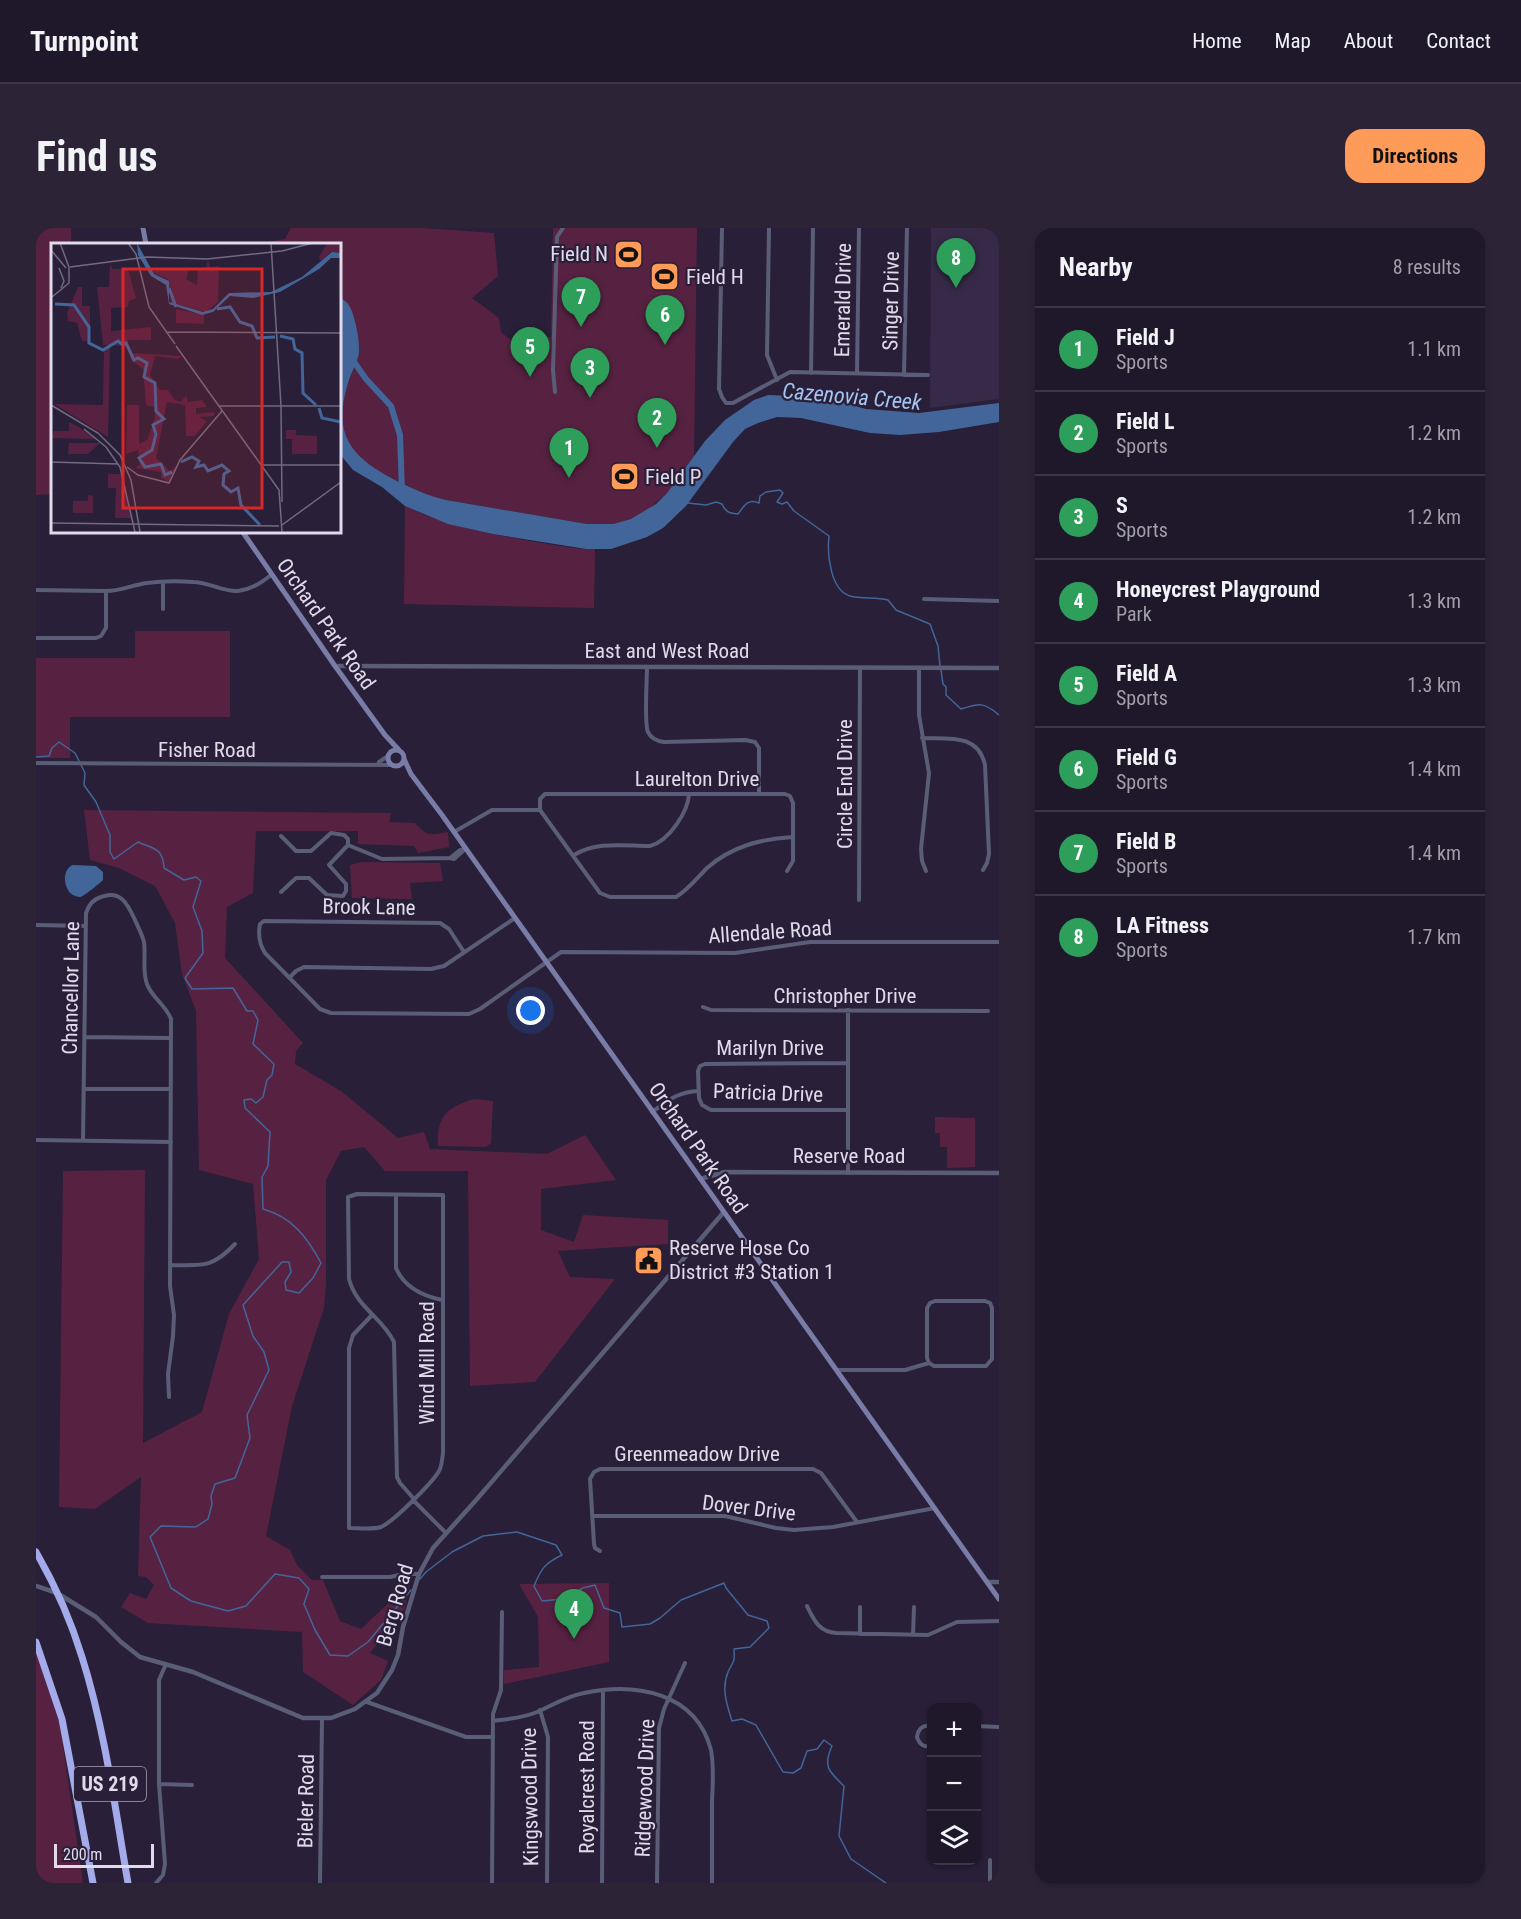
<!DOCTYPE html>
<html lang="en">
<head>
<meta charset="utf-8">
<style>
  body { margin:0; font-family:"Roboto Condensed",sans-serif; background:#2c2436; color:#f1f3f6 }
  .controls { position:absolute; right:18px; bottom:18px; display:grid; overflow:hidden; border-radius:12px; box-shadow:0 2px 4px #0004 }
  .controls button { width:54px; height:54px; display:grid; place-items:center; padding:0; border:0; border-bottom:2px solid #3c3647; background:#1f172a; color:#f1f3f6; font:30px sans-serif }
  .scale { position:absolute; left:18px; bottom:15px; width:100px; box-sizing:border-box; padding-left:6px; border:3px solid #e0daeb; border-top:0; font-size:16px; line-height:21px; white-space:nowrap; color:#e0daeb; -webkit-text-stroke:4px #291f38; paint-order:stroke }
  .you { position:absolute; left:495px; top:783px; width:21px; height:21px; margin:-15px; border:4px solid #fff; border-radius:50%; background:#1a73e8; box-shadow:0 0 0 9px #1a73e833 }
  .badge { display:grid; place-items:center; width:39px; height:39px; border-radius:50%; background:#fe9b59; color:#fff; font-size:20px; font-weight:700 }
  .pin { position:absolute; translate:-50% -50px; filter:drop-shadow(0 2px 3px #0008) }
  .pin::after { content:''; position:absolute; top:32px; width:21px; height:18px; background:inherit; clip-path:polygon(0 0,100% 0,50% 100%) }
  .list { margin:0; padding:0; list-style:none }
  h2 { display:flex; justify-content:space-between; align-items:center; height:78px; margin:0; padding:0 24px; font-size:26px }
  h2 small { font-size:20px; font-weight:400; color:#a19fa8 }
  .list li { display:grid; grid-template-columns:39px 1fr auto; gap:18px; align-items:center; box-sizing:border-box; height:84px; padding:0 24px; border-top:2px solid #3c3647 }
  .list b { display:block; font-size:22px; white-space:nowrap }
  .list p { margin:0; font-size:20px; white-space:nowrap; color:#a19fa8 }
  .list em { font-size:20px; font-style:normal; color:#a19fa8 }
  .icon { flex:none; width:33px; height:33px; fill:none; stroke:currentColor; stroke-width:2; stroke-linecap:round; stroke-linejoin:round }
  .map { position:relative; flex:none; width:963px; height:1655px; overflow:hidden; border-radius:18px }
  header { display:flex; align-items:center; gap:36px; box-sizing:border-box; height:84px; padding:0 30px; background:#1f172a; border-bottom:2px solid #3c3647 }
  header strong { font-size:28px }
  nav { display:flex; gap:33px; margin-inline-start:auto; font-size:21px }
  .intro { display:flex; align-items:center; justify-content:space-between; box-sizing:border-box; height:144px; padding:0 36px }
  h1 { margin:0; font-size:42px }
  .button { padding:15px 27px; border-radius:18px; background:#fe9b59; color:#111; font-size:21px; font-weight:700 }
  main { display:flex; gap:36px; padding:0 36px }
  aside { flex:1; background:#1f172a; border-radius:18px; box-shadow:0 2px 4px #0004 }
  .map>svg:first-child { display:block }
  .built { fill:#362a48 }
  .green { fill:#572242 }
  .water { fill:#42669a }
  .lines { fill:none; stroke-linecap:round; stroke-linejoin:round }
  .stream { stroke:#42669a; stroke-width:1.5 }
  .river { stroke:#42669a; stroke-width:6 }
  .minor { stroke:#5a5d77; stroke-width:4 }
  .tertiary { stroke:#5a5d77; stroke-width:4.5 }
  .secondary { stroke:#787ca6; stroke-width:5 }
  .motorway { stroke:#a4abeb; stroke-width:7 }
  .labels { text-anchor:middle; stroke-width:4.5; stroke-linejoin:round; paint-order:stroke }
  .shield { fill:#291f38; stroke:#a9a2b5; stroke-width:1.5 }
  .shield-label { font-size:20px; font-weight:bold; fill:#e0daeb }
  .poi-label { font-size:21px; fill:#e0daeb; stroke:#291f38; text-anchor:start }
  .street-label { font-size:21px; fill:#e0daeb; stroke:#291f38 }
  .water-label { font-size:22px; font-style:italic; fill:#a4c5f2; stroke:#291f38 }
  .inset-river { fill:none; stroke:#42669a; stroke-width:3 }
  .inset-road { fill:none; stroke:#726a80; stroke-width:1.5 }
  .view { fill:#d62828; fill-opacity:0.15; stroke:#d62828; stroke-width:3 }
  .inset-edge { fill:none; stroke:#e0daeb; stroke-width:3 }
</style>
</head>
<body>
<header>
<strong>Turnpoint</strong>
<nav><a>Home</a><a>Map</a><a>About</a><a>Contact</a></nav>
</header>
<div class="intro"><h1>Find us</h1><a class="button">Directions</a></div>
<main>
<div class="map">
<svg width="963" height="1655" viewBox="0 0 963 1655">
  <rect width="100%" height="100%" fill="#291f38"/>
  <path class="built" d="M895,0H963V171L894,180Z"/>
  <path class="green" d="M0,0H35V16H16V266L0,267Z
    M255,0H387L458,5L462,48L436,70L463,90L465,104L475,112L476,109H515L517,0H661L658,228L631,265L609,284L595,291L577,296H551L410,272C392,269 378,261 362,253C345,245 323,234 313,217C300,194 307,162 318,140L309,72L303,69V16H216L249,11Z
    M369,278C413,299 447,304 494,313C516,316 538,322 559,321L558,380L368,376Z
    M99,403H194V489H34V530H0V430H99Z
    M48,582L355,585L353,594L379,595C391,609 395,607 412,604L413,619L382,625L378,618L322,616V603H220L217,665L191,679L189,730L267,815L260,823L259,836L305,863L362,910L388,904L394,921L511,926L549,907L580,952L505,961V1002L538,1014L547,987L632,992V1016L522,1023L534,1049L579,1051L499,1154L434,1158L432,943H349L328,919L305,923L290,952V1055L288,1080L256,1178L230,1308L254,1322L261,1337L276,1352H287L304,1393L325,1401L373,1356L369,1380L334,1425L352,1433L345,1452L317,1477L267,1444L266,1404L112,1395L85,1379L94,1365L110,1371L118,1357L110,1349L102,1348L105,1249L59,1281L23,1279L27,943L109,942L107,1215L166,1184L193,1086L223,1031L217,956L163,942L160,783L146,746L139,695L119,658L83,640L54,632Z
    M326,634L404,635L407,653L374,655L376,671L316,670L314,637Z
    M438,871L457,873L455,915L450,919L402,918C400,889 411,879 438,871Z
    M899,889L939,890V939L911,940V919H904V905H899Z
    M573,1355V1434L468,1456V1442L503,1439L502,1389L483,1356Z
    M0,1424L24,1497L47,1655H0Z"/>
  <path class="water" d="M303,69C312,73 316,81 318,90C321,100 323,111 323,122C323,133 316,142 313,152C296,204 312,228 359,252C376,260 391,268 410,272L551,296H577L595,291L620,276L631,265L669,213L689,192L718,172L732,167L764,168L798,172L830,181L883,185L963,175V194L903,204L864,207L834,205L765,190L741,189L722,195L709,201L697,214L650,278L627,300L611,309L575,321H550L457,306L412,296L369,278L346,259L317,242L303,225V136L305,123Z
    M37,637L60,638L67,644V652C64,655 47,669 44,669C27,669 24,641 37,637Z"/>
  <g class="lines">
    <path class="stream" d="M652,275L670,277L680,274L686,276C690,285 694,285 702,286C708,278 712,270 723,275L724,268L730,264L744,262L747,265L741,274L746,276L751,274L758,283L793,308C791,325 794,362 814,368C826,371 840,369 852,372L860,382L894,396L902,418L904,438
      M905,442L907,456L910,459V467L925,481C944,475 948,474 963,487
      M0,529L13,528L16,520L23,514L39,525L43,533
      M45,537L49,545L48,557L60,574L74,607V624L78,631L102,614C118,621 127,620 128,640L148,652L160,649L165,653L157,679L166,703L167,725L149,750L156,761L197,760L211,783H217L222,792L217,816L238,836L236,847L231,852L227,869L220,875L215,871L208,872L209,880L234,904L232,938L226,949L227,981C256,989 271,1009 285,1035L277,1050L263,1065L250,1062L249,1054L255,1044L253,1034H246L207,1077L217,1108L228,1124L233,1142L211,1187L214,1210L199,1250L179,1256L175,1268L176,1276L172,1291L160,1299L125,1298L114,1309L135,1360L155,1373L192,1383L210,1378L239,1346L263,1350L273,1361L268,1376L279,1402L294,1427L312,1428L332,1414L375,1362
      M384,1351L390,1344L416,1324L447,1308L481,1304L520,1317L526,1327C509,1335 505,1341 498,1358L506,1373L527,1371L547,1360L559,1357L568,1380L584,1385L586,1399L614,1396L624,1390L645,1372L688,1355L690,1360L712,1387L731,1393L733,1400L714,1419L698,1421C699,1436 697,1433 692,1444C685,1461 691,1477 696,1493L706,1491L720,1497L747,1544L757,1545L765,1540L771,1523L781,1521L788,1512L796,1518C787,1538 792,1543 808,1558L803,1608L815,1631L850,1655"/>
    <path class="river" d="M316,131L330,151L355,178L364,207L366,263"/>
    <path class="minor" d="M686,0L683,161L686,169L690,175H697L754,144L892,147
      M733,0L731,127L741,152
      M775,145L777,0
      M821,145L823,0
      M868,147L871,0
      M519,164L517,142L521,9L527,0
      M127,354V381
      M0,362L70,363V400L65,408L60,410H0
      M70,363C87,363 95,357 111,355C126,353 142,353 157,354C173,354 187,364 202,363C216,361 225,355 235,347
      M888,371L963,373
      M611,439C611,451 608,496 612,504C615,511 621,513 628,514L709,512L719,514L723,520V566
      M883,440V487L893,545L885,621L886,633L890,643
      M886,510C912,511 942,505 949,537L953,626L951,635L947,642
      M0,535L356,537
      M342,537L343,534L352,528
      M504,582V571L509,566H749L754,568L757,575V633L751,643
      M504,582L564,665L574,669H640C652,662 661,650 671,640C696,618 725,611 757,609
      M418,604L456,582H504
      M245,608L260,623H275L295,605L308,607L312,611V617L293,637L310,656V663L307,668L291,667L273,650H260L245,664
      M312,617L346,631L414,630
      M427,623L418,631L414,630L424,622L430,621
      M538,627C561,613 588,618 614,618C633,613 652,584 653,566
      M823,672L824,440
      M0,697L50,698
      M428,724L413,701L404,695L228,693L224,696C222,706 224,717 229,725L284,781L295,785L433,786L444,781L525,724L699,725L774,714H963
      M254,749L260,743L268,739L395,741L408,738L479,690
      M667,779L675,782L952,783
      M812,782V945
      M49,809L135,810
      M812,835L669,836L664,838L662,843L663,870L666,877L675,882H812
      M48,861H135
      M616,884C633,872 641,864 663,863
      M0,912L135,914
      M47,913L50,685C53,677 56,672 65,669C85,661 92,677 99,692C102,699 106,706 108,714C110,728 106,743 111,756C116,770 130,777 135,791L134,1058L138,1087L137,1108L132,1146L133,1169
      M360,967V1040C368,1059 387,1068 406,1072
      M134,1037C167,1037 175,1041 199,1016
      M336,1087L317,1107L313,1120V1300C322,1300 336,1302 345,1299C357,1294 397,1254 403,1243C406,1238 406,1231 407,1225V967L321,966L312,969L313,1051C320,1079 347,1090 358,1114L361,1249L364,1255L378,1271
      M801,1142H869L893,1135L898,1138H950L956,1131V1080L954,1075L949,1073H899L894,1075L891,1080V1130L893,1135
      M377,1272L410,1305
      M557,1288H689L740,1300L758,1302L797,1299L899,1280
      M564,1323L559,1320L558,1316L554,1251L558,1244L564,1241H777L785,1245L821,1294
      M286,1349H354L368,1346H383
      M771,1378C778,1392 783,1404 800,1405L892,1407L921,1394L963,1393
      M824,1379V1406
      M877,1407L878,1379
      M331,1474L430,1509H457
      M504,1482L512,1509L511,1655
      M457,1493C472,1491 487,1490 501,1484C517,1477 531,1468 548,1465C599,1454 660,1464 675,1522C678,1538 677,1556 676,1573C676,1600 676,1628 676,1655
      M896,1498C887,1496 882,1501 881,1509C883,1516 888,1520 896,1518
      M940,1498L963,1499
      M123,1556L156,1557
      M120,1655L127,1647L129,1636L123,1556V1452L130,1436
      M284,1655L286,1491
      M456,1655L457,1486L465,1462L466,1384
      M566,1655L567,1462
      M621,1655L623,1500L628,1481L649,1435
      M954,1655V1632"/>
    <path class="tertiary" d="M299,438L963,440
      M664,951L689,944L963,945
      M951,1354H963
      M0,1358L21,1365L60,1389L85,1414L104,1429L157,1444L267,1490H295L319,1481L341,1465L356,1442L362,1427L367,1399L383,1346L397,1320L441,1271L687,985"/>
    <path class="secondary" d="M107,0L110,16
      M206,303L299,438L349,507L363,522
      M352 530a8 8 0 1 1 16 0a8 8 0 1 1-16 0Z
      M368,531L375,546L406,587L963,1371"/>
    <path class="motorway" d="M0,1324C19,1357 35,1393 46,1429C69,1502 79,1580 92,1655
      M0,1414L26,1491L57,1655"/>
  </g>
  <defs>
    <symbol id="stadium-square" viewBox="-11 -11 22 22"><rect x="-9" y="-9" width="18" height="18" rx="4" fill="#fe9b59" stroke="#291f38"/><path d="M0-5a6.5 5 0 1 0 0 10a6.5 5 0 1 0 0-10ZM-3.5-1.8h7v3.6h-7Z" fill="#111"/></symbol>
    <symbol id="civic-square" viewBox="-11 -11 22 22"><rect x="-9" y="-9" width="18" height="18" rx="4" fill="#fe9b59" stroke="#291f38"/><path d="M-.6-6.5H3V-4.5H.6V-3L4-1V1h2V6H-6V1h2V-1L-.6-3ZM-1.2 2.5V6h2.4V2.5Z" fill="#111"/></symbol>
  </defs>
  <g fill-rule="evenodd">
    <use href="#stadium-square" x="576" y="10" width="33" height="33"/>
    <use href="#stadium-square" x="612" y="32" width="33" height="33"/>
    <use href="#stadium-square" x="572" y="232" width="33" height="33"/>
    <use href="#civic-square" x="596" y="1016" width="33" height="33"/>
  </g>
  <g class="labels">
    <rect class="shield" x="38" y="1539" width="72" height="34" rx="4.5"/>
    <g class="shield-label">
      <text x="74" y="1563">US 219</text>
    </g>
    <g class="poi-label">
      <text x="572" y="33" text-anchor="end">Field N</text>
      <text x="650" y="56">Field H</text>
      <text x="609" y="256">Field P</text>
      <text x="633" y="1027">Reserve Hose Co<tspan x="633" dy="24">District #3 Station 1</tspan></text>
    </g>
    <g class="street-label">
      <text transform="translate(807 72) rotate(-89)" y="7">Emerald Drive</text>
      <text transform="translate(855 73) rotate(-89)" y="7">Singer Drive</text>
      <text transform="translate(290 396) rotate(55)" y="7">Orchard Park Road</text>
      <text x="631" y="430">East and West Road</text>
      <text x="171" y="529">Fisher Road</text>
      <text x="661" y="558">Laurelton Drive</text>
      <text transform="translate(809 556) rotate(-90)" y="7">Circle End Drive</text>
      <text transform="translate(333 679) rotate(1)" y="7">Brook Lane</text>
      <text transform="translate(734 704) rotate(-4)" y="7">Allendale Road</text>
      <text transform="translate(35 760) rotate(-89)" y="7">Chancellor Lane</text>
      <text x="809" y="775">Christopher Drive</text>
      <text x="734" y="827">Marilyn Drive</text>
      <text transform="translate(732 865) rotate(2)" y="7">Patricia Drive</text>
      <text transform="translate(662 920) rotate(55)" y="7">Orchard Park Road</text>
      <text x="813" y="935">Reserve Road</text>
      <text transform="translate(391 1135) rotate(-90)" y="7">Wind Mill Road</text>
      <text x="661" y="1233">Greenmeadow Drive</text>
      <text transform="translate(713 1280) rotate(7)" y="7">Dover Drive</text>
      <text transform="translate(359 1377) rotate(-74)" y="7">Berg Road</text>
      <text transform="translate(551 1559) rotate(-90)" y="7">Royalcrest Road</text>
      <text transform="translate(609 1560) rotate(-88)" y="7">Ridgewood Drive</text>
      <text transform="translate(494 1569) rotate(-91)" y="7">Kingswood Drive</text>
      <text transform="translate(270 1573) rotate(-89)" y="7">Bieler Road</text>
    </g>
    <g class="water-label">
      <text transform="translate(816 168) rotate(5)" y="8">Cazenovia Creek</text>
    </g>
  </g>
  <g transform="translate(15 15)">
    <rect width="290" height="290" fill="#291f38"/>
    <path d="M276,0H289V10L280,9L270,18L268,14ZM157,17L159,24L168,23L167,59L155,69L120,60L117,36L101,29L109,25L138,27L135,36L146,42L147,25L155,24ZM59,21L62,26H77L85,55L78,58L77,64L60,65V88L100,84V97H77V103L52,102L46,44H58ZM27,44H31V63H39V99L31,98L26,80L17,78L16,70ZM125,66L153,72V81L125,80ZM53,104H59L57,194L3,161L52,162ZM79,110L131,113L127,116L104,113L99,132L109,147H117L124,157L130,159L135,152L137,159L151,157L156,164L145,165V171L163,169V173L148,174L156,178L144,193H135L134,162L116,159L105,215L119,228L126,222L118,239L110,235V229L84,225L89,222L87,207L75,211L76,162H88V201L96,197L104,175L103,164L95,162L92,126L80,117ZM18,179L26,183L45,196L0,195L3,188H18ZM235,187H245V192L266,193V211H241V196H235ZM18,200H49L37,211H17ZM57,231H72L80,275H64L65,245H57ZM37,252L42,253V270H22V258H37Z" fill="#572242"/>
    <path d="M86,0L103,31L118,38V59L152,69L162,66L178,50L220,49L251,34L281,9L289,10V15H280L268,26L229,49L202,55L179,53L162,69L151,72L118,61L115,42L100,33L87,12Z" fill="#42669a"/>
    <path class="inset-river" d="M118,45L125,64M4,61L23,62L38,84V100L52,107L67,98L72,102L75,100L83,117L87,115L96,120L93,134L104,140L105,168L113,176L102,182L105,191L101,207L88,215L94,224L110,221L114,232L121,229M166,66L179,64L189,79L201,83L206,95L224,94M229,93L242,96L244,106L251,110L252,150L265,162M268,165L271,175L290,179M130,219L141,214L148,218L145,224L153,222L157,228L171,222L178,228L173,231L172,242L180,249L187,245L190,262L209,282"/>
    <path class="inset-road" d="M9,0L18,24M77,0L85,11L98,64L124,101M220,0L230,163L231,259M0,7L15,25M0,15V80M19,24L96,14L156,16L231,8L262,0M8,25L13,38L10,45M1,54L18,40V24M116,89L290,90M125,103L228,247L231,289M0,162L47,190L69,212L80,237L89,289M169,163H290M33,186L55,204L69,224L84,289M0,219L67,221M210,222H290M76,224L87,232L118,240L129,217L171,168M0,280L228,283M231,282L290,239"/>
    <path class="view" d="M72,26H211V265H72Z"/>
    <rect width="290" height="290" class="inset-edge"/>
  </g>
</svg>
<div class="controls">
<button>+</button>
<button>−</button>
<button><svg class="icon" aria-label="layers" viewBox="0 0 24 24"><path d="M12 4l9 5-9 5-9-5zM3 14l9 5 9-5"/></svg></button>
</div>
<div class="scale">200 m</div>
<div class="you"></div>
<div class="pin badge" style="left:533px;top:250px;background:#2e9e5b">1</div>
<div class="pin badge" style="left:621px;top:220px;background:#2e9e5b">2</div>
<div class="pin badge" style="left:554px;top:170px;background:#2e9e5b">3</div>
<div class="pin badge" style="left:538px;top:1411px;background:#2e9e5b">4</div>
<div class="pin badge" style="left:494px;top:149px;background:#2e9e5b">5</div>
<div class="pin badge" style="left:629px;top:117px;background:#2e9e5b">6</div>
<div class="pin badge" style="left:545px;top:99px;background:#2e9e5b">7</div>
<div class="pin badge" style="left:920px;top:60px;background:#2e9e5b">8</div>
</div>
<aside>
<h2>Nearby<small>8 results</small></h2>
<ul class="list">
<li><span class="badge" style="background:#2e9e5b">1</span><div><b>Field J</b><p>Sports</p></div><em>1.1 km</em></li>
<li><span class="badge" style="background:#2e9e5b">2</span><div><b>Field L</b><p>Sports</p></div><em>1.2 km</em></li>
<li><span class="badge" style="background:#2e9e5b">3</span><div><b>S</b><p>Sports</p></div><em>1.2 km</em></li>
<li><span class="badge" style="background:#2e9e5b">4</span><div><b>Honeycrest Playground</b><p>Park</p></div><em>1.3 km</em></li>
<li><span class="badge" style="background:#2e9e5b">5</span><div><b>Field A</b><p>Sports</p></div><em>1.3 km</em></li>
<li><span class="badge" style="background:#2e9e5b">6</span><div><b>Field G</b><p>Sports</p></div><em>1.4 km</em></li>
<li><span class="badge" style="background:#2e9e5b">7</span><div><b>Field B</b><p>Sports</p></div><em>1.4 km</em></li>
<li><span class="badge" style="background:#2e9e5b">8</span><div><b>LA Fitness</b><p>Sports</p></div><em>1.7 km</em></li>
</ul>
</aside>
</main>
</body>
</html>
